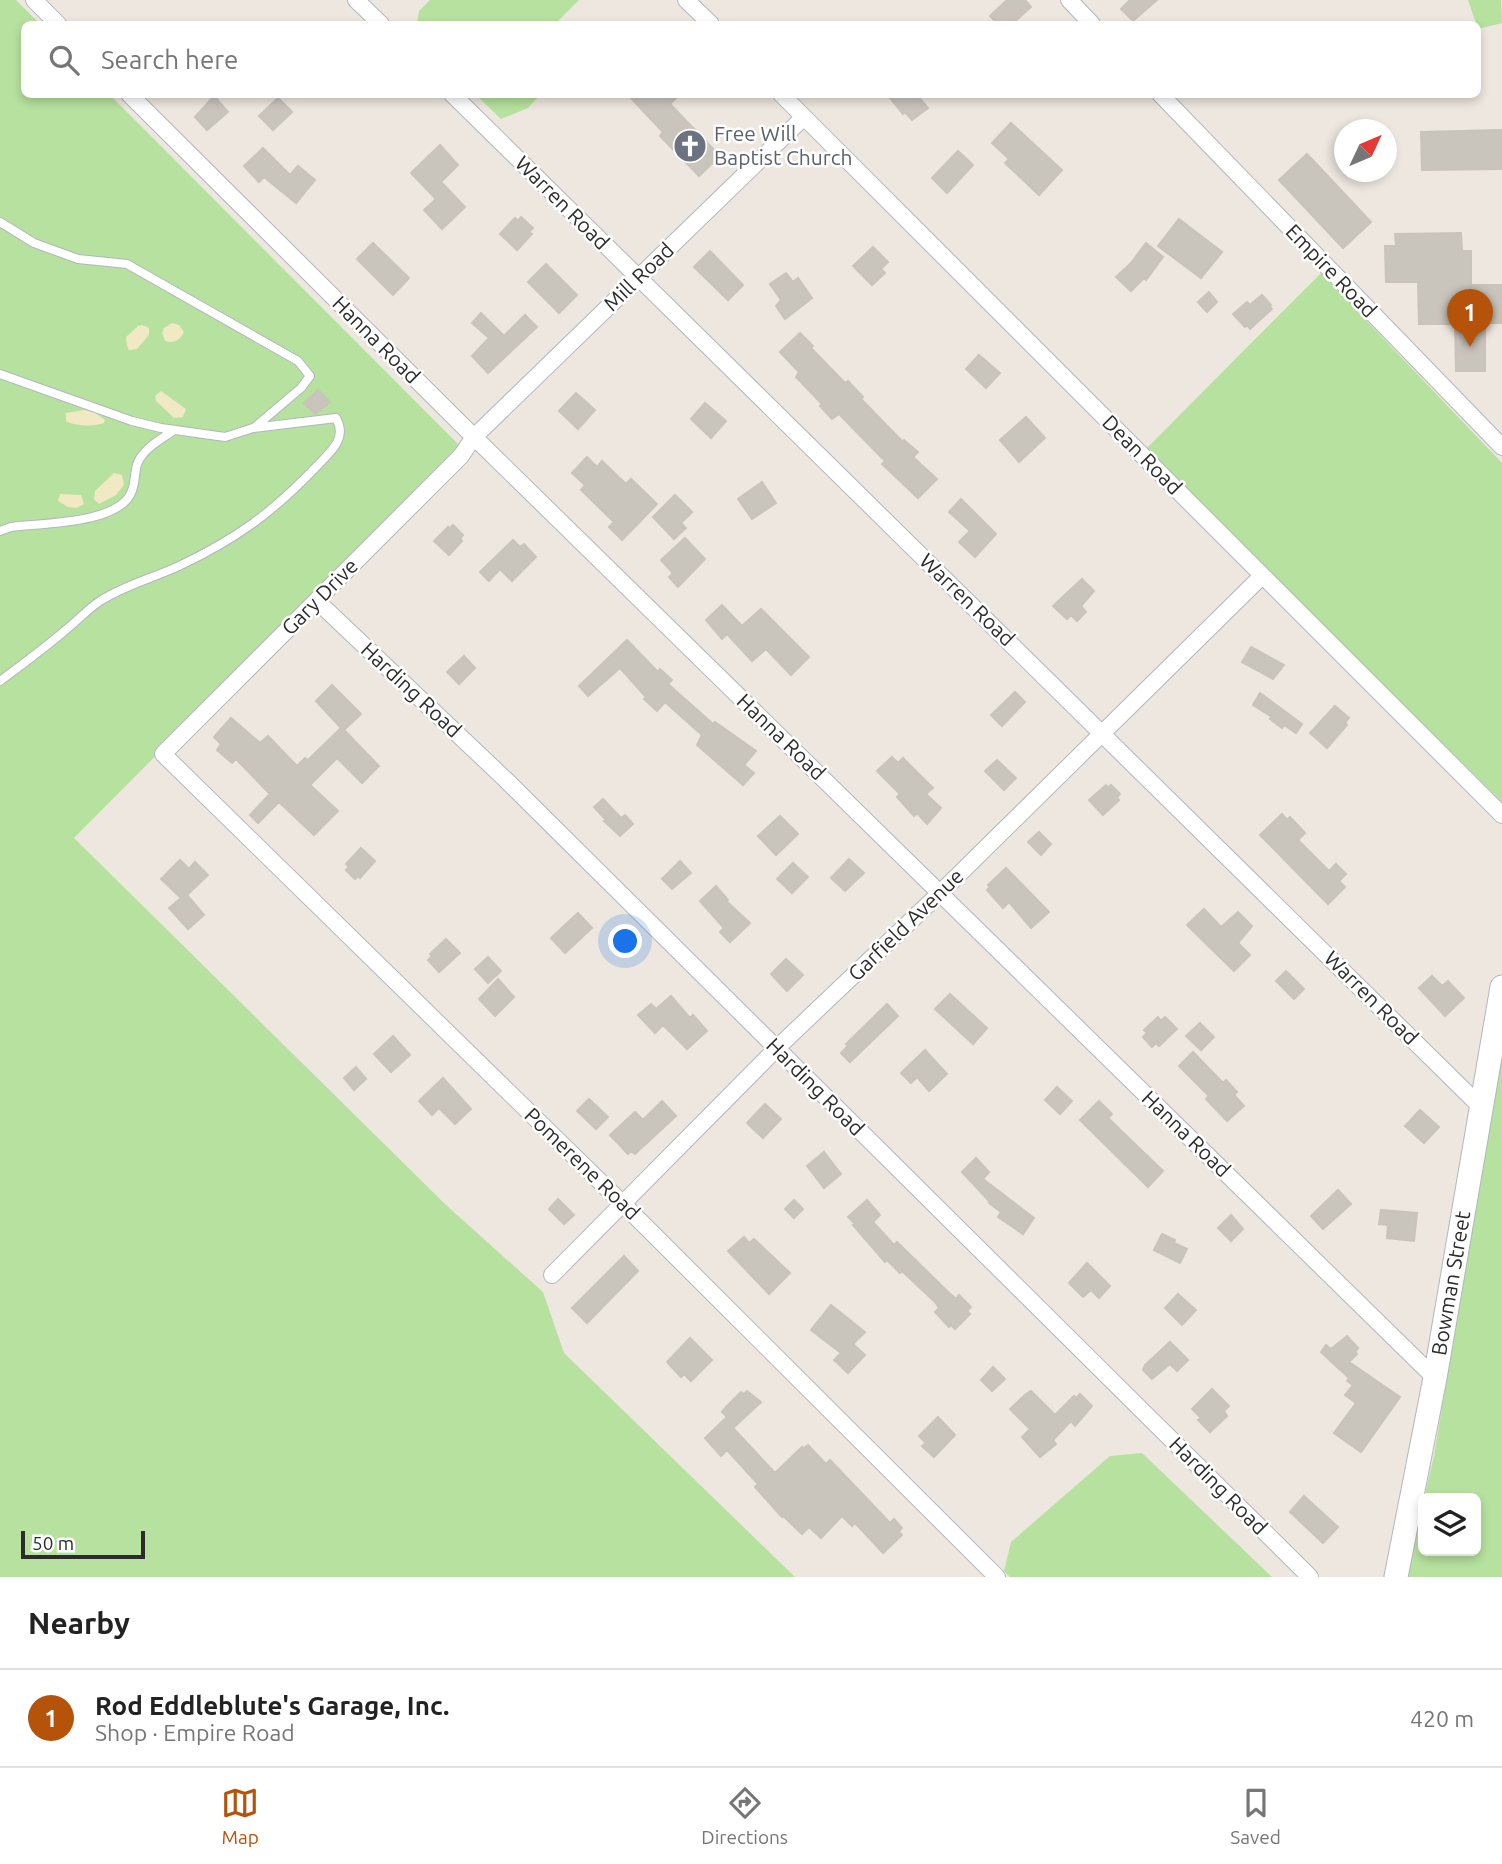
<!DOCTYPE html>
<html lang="en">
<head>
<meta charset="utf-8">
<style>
  body { margin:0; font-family:Ubuntu,sans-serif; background:#f6f6f6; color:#222 }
  .controls { position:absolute; right:21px; bottom:21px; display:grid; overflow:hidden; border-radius:10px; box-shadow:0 4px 10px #0003 }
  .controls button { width:63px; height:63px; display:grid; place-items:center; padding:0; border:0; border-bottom:2px solid #e0e0e0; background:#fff; color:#222; font:35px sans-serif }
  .compass { position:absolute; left:1334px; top:119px; width:63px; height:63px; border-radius:50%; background:#fff; box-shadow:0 4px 10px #0003; rotate:46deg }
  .scale { position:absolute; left:21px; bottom:18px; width:124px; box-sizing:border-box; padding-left:7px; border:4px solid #2c2c2c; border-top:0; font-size:19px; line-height:24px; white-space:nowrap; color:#2c2c2c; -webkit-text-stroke:5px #fff; paint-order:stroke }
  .you { position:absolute; left:626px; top:942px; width:24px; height:24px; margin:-18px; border:5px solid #fff; border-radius:50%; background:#1a73e8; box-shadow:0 0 0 10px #1a73e833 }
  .badge { display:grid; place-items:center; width:46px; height:46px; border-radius:50%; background:#b45309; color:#fff; font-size:23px; font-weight:700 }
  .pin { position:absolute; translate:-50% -58px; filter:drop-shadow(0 2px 4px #0008) }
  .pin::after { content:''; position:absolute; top:37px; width:24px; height:21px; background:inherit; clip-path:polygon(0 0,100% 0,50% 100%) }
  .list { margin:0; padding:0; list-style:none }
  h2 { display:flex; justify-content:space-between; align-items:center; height:91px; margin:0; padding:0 28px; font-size:30px }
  h2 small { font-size:23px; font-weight:400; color:#767676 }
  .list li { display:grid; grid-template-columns:46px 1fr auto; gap:21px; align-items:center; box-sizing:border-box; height:98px; padding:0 28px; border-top:2px solid #e0e0e0 }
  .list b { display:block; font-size:26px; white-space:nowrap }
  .list p { margin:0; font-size:23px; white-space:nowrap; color:#767676 }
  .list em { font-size:23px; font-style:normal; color:#767676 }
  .icon { flex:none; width:38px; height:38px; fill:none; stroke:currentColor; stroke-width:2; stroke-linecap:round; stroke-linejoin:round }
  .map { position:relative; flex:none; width:1502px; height:1577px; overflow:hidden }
  .search { position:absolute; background:#fff; box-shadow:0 4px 10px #0003; left:21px; right:21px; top:21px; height:77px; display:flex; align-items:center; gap:18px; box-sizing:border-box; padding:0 24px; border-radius:10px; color:#767676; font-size:26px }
  .sheet { height:189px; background:#fff }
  nav { display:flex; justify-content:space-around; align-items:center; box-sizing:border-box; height:98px; border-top:2px solid #e0e0e0; background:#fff; font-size:19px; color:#767676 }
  nav a { display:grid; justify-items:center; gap:4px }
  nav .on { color:#b45309 }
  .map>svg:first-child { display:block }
  .green { fill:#b6e19e }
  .sand { fill:#f0e9c4 }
  .building { fill:#c9c5bd; stroke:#c9c3b9; stroke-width:2 }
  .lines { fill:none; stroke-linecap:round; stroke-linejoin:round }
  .lane-casing { stroke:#b2b6bf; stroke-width:10 }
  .street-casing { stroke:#b2b6bf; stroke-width:18 }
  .secondary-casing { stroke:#b2b6bf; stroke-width:25 }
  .lane { stroke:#fff; stroke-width:8 }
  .street { stroke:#fff; stroke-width:16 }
  .secondary { stroke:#fff; stroke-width:23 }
  .labels { text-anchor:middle; stroke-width:5; stroke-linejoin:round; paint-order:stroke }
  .worship-label { font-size:21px; fill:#5b616d; stroke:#fff; text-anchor:start }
  .street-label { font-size:21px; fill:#2c2c2c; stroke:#fff }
</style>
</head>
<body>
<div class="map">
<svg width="1502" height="1577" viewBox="0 0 1502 1577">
  <rect width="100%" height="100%" fill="#ede7df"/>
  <path class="green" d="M0,0H16L40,24H24V94L110,95L459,445L455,454L74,838L446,1205L543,1292L564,1353L795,1577H0Z
    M430,0H579L555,24H417L419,11Z
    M1468,0H1501L1502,23L1478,29Z
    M476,95H540L528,108L501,119Z
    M1321,273L1502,463V802L1146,449Z
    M1502,1042V1577H1408L1423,1503V1551H1476V1498H1424L1434,1456Z
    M1142,1453L1272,1577H1010L1004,1571L1011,1542L1110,1456Z"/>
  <path class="sand" d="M172,323L179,325L184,332C180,340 174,344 165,341L162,333L164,328Z
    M142,325L149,328V335L137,349L129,350L127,346L126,337L138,326Z
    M161,391L186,409L183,417L174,418L156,401L155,396Z
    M84,410L94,412L105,420L104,423C95,427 74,426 66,421V413Z
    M114,473L122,475L124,485L116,495L99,504L94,499L95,491Z
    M60,494L81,495L84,504L77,508L68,507L58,501Z"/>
  <path class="building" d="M1007,0H1025L1031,7L1012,24H998L990,16Z
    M1130,0H1157L1133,21L1121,9Z
    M627,94H680L670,104L720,156L699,176L660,136L663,132Z
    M887,94H916L928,108L912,120L905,112L903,114Z
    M214,96L228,112L207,130L195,117Z
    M278,98L292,112L273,130L259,116Z
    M1011,123L1062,170L1039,195L1005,163L1009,159L992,143Z
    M1502,130V169L1422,170L1421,132Z
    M440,145L458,165L441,182L465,207L442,229L424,210L436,199L411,173Z
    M263,148L290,175L298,166L315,180L296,203L264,177L259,182L244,166Z
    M958,151L973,165L947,193L932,178Z
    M1307,154L1371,222L1343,248L1279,180Z
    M521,217L533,228L529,232L532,234L517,250L500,234L515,218L518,221Z
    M1179,219L1222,252L1201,278L1158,246Z
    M1461,233L1462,251H1471V285H1502V323H1485V371H1456L1455,324H1419L1418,282H1386L1385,246H1396L1395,234Z
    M373,243L409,278L393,295L357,259Z
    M1146,243L1163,257L1146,280L1144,278L1131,291L1116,277L1131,263Z
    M873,247L888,262L881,269L885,273L872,285L853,266Z
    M710,251L743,285L728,300L694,267Z
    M546,264L577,295L559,313L528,282Z
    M786,273L793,282L798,278L812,298L785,319L776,306L781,300L770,284Z
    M1209,292L1217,302L1207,312L1198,302Z
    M1262,295L1271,305L1269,306L1272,309L1250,329L1247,325L1245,327L1233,314L1247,302L1250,305Z
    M481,313L504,336L525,315L537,327L488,373L472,356L489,338L472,323Z
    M800,333L813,346L811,348L845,383L848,381L863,397L861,399L903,442L904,440L918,452L913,457L937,479L918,498L882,464L885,461L839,414L832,419L820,406L822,404L796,377L799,372L780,352Z
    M979,355L1000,373L986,388L966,369Z
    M318,390L330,402L315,414L304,403Z
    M576,393L595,410L578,429L559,411Z
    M705,403L726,421L711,438L691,419Z
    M1026,417L1045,438L1019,462L1000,440Z
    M587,457L597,467L602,461L626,484L631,479L657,504L622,540L609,527L614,522L581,490L585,485L572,473Z
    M762,482L776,503L752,519L738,499Z
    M675,495L692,512L681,523L686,528L674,539L653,517Z
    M961,499L996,534L975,557L959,542L970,531L949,512Z
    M453,525L463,535L460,539L462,541L449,555L434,541L448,527L449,529Z
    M685,538L705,559L678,587L669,577L673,573L661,560Z
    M513,540L520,547L524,544L536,557L512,581L500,569L489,581L480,572Z
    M1082,579L1094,591L1081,606L1086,612L1077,621L1071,615L1067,619L1053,606Z
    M722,605L742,626L761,609L809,657L791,675L766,649L752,661L727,634L722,639L706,620Z
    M627,640L658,672L660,669L672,680L668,684L713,724L715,722L756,751L744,765L754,773L743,785L697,745L702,735L665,702L657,711L644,699L646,697L620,668L588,696L579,686Z
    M1251,647L1284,665L1273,679L1242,662Z
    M464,656L475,668L459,684L447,672Z
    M332,685L361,714L344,730L379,766L362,783L337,758L310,785L338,811L314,835L279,802L258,823L250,815L270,794L236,759L232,763L217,750L221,744L214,737L231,718L260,743L268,736L297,766L305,758L308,760L341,728L316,701Z
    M1015,692L1025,702L1002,726L991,715Z
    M1260,693L1302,724L1296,733L1284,725L1282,728L1270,719L1272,717L1253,705Z
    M1335,706L1349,718L1345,723L1347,725L1327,748L1310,733Z
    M892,757L898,763L903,758L933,788L926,794L941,808L927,824L917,813L914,816L897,797L900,794L877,771Z
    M997,760L1016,778L1004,790L985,771Z
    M1106,785L1108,788L1111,785L1120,794L1117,797L1119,800L1103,815L1089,800Z
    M603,799L621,818L625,815L633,824L620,836L604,821L606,820L594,807Z
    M1282,814L1287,820L1290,817L1305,833L1298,840L1329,871L1336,864L1346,874L1339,881L1345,887L1328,904L1260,835Z
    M780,816L798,834L776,855L758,836Z
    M1039,832L1051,844L1041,855L1028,842Z
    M361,848L375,861L360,878L358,876L355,879L346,870L349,867L346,864Z
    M849,859L864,873L845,891L831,878Z
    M180,860L189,869L195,862L208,875L187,895L204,915L188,929L169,908L181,898L161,879Z
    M680,861L691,873L672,889L662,879Z
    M793,863L808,877L792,893L777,879Z
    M1006,868L1049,912L1031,928L1009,902L1003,908L987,890L990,887L988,885Z
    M716,886L728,900L726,901L750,923L730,942L720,932L724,928L700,901Z
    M1204,909L1221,927L1238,912L1252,926L1238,943L1250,955L1234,971L1187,925Z
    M578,913L592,928L565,953L551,938Z
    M446,939L460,953L439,972L428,960L432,956L430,954Z
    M488,957L501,971L488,983L475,969Z
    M786,959L803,975L787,991L771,974Z
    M1286,971L1304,989L1294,999L1276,981Z
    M1432,976L1442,986L1448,981L1464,998L1445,1016L1419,988Z
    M498,979L514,997L495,1016L479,999Z
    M950,994L987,1028L973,1044L935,1009Z
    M671,996L690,1018L693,1015L707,1031L687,1049L663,1025L655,1033L638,1015L651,1004L656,1009Z
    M887,1004L898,1016L850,1062L841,1053L848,1046L846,1044Z
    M1158,1017L1161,1021L1165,1017L1177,1029L1159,1046L1156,1043L1152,1047L1143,1037L1147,1033L1144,1030Z
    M1200,1023L1214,1037L1201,1050L1186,1036Z
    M393,1036L410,1055L391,1072L374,1054Z
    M925,1050L947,1074L929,1091L917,1077L911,1083L901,1073Z
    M1193,1052L1223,1083L1226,1080L1237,1092L1234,1095L1244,1106L1227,1121L1206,1099L1209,1096L1179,1066Z
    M356,1067L366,1079L354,1090L344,1078Z
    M443,1078L471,1109L455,1124L439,1108L432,1115L419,1101Z
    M1057,1087L1072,1101L1060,1114L1045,1100Z
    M589,1099L608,1117L596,1129L577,1111Z
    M662,1101L676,1116L635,1154L631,1151L628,1154L610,1135L635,1112L643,1120Z
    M1099,1101L1112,1114L1108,1118L1163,1171L1148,1187L1080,1120Z
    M765,1104L781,1119L763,1138L747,1123Z
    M1420,1110L1439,1127L1424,1143L1405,1126Z
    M824,1152L841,1174L824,1188L807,1166Z
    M976,1158L989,1172L983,1179L1034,1218L1023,1234L998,1217L1001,1212L989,1203L990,1202L962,1172Z
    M1338,1190L1351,1204L1323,1229L1311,1216Z
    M558,1199L574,1215L564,1224L549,1209Z
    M794,1200L803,1209L794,1218L785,1209Z
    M867,1200L880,1215L873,1222L894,1245L897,1242L946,1290L956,1299L959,1295L971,1307L967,1311L970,1314L955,1329L951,1325L949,1327L935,1312L939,1308L935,1302L902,1271L900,1273L887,1260L885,1262L853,1225L855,1224L848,1217Z
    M1381,1210L1417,1213L1414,1241L1387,1238L1388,1225L1379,1224Z
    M1231,1215L1243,1229L1231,1241L1218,1228Z
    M1162,1234L1175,1240L1174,1243L1187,1249L1180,1263L1154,1250Z
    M744,1237L749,1243L754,1239L790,1273L769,1294L728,1251Z
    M624,1256L638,1271L587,1323L572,1308Z
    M1087,1263L1110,1286L1099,1298L1091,1290L1083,1297L1069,1283Z
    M1178,1294L1196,1310L1182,1325L1165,1308Z
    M831,1305L865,1332L853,1344L865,1355L848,1373L834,1360L841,1353L811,1330Z
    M1347,1336L1358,1348L1355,1352L1357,1354L1349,1362L1400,1397L1361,1452L1334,1433L1356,1403L1345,1395L1353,1385L1347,1381L1349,1378L1321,1352L1326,1345L1331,1349Z
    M690,1338L712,1360L691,1381L684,1374L681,1377L667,1362Z
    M1170,1342L1188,1360L1177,1371L1170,1364L1152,1379L1143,1370L1145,1365Z
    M993,1367L1005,1379L992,1391L981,1380Z
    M1212,1389L1229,1406L1224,1411L1227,1416L1210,1432L1198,1420L1201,1418L1192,1409Z
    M747,1391L761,1402L733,1428L775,1473L802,1447L804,1448L808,1445L826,1464L830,1460L890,1523L894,1519L902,1528L899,1532L902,1535L883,1553L855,1523L852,1526L842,1516L821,1538L809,1527L802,1534L783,1516L782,1517L755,1487L758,1484L727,1450L721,1456L705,1438L727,1417L722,1412L726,1407L741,1392L744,1394Z
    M1031,1391L1055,1415L1074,1396L1076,1398L1080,1394L1092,1406L1075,1426L1071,1421L1053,1440L1056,1444L1040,1457L1022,1437L1030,1429L1010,1409L1026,1394Z
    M938,1417L955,1435L934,1457L922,1446L926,1443L919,1436Z
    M1304,1496L1338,1527L1323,1543L1290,1512Z"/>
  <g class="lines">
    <defs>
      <path id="lane" d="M0,222L34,243L78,259L127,264L298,361L310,376L301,388L255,427
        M0,374L132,421L161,428L225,437L253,428L336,418C348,439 330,452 316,467C272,513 236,539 179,566C153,578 125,585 100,601C88,609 79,619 68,628C46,647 23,664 0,681
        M0,531L11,527C42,523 117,524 131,493C136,483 134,471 138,462C145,447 162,439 174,430"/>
      <path id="street" d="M34,0L58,24
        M356,0L381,24
        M686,0L711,24
        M1069,0L1092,24
        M129,94L474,437L1435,1378
        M452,94L1481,1107
        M781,94L1502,815
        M1160,94L1502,447
        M804,117L474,437L461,456L163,754L623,1204L997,1577
        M317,601L506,780L1310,1577
        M552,1275L777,1048L940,893L1262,576"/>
      <g id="secondary">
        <path id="s1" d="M1396,1577L1435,1378L1502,987"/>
      </g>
    </defs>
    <use href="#lane" class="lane-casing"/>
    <use href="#street" class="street-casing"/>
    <use href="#secondary" class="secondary-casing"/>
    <use href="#lane" class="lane"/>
    <use href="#street" class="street"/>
    <use href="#secondary" class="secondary"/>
  </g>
  <defs>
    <symbol id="church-disc" viewBox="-11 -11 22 22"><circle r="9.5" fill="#6b7280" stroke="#fff"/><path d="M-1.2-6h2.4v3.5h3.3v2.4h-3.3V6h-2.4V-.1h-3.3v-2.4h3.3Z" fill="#fff"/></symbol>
  </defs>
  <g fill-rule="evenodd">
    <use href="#church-disc" x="671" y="127" width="38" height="38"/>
  </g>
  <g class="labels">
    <g class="worship-label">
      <text x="714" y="141">Free Will<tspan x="714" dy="24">Baptist Church</tspan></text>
    </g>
    <g class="street-label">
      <text transform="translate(562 203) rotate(45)" y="7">Warren Road</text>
      <text transform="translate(1331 271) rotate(46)" y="7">Empire Road</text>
      <text transform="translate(639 277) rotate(-44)" y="7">Mill Road</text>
      <text transform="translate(376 340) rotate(45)" y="7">Hanna Road</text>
      <text transform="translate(1142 455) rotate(45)" y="7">Dean Road</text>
      <text transform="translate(320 597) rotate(-45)" y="7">Gary Drive</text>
      <text transform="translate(967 600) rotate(44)" y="7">Warren Road</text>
      <text transform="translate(411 690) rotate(43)" y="7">Harding Road</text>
      <text transform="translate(781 737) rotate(44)" y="7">Hanna Road</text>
      <text transform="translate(906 925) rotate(-44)" y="7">Garfield Avenue</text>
      <text transform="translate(1371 998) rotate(45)" y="7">Warren Road</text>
      <text transform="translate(815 1087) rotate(45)" y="7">Harding Road</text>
      <text transform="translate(1186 1134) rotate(44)" y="7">Hanna Road</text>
      <text transform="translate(582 1164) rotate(44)" y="7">Pomerene Road</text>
      <text dy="7" stroke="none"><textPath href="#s1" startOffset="299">Bowman Street</textPath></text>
      <text transform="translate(1218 1486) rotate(45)" y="7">Harding Road</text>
    </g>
  </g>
</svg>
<div class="controls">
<button><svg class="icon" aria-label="layers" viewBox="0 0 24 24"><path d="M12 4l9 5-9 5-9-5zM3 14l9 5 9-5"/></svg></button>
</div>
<svg class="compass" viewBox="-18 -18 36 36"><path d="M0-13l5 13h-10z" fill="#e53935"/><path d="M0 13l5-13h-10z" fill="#767676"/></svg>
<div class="scale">50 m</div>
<div class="you"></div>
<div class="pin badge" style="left:1470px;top:347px">1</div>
<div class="search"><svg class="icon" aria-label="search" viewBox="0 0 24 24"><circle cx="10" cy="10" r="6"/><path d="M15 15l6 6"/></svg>Search here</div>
</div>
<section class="sheet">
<h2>Nearby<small></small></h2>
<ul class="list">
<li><span class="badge">1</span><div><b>Rod Eddleblute's Garage, Inc.</b><p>Shop · Empire Road</p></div><em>420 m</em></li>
</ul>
</section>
<nav>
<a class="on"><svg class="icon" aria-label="map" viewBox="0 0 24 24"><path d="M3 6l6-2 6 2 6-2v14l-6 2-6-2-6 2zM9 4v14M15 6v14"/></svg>Map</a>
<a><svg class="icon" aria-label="directions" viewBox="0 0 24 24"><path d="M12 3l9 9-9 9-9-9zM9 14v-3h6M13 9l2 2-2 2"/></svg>Directions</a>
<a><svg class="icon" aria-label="saved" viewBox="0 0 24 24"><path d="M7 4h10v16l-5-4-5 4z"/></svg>Saved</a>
</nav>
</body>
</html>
